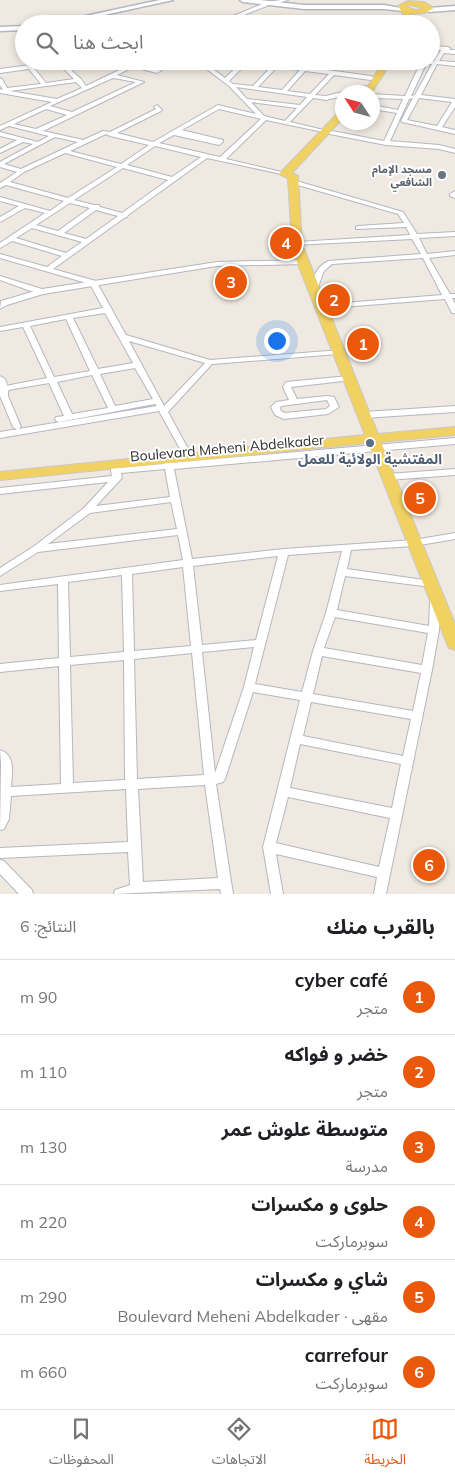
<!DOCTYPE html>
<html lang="ar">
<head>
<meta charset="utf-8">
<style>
  body { margin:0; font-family:Mulish,"Noto Sans Arabic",sans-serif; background:#f2f2f2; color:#202124; direction:rtl }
  .compass { position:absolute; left:335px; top:85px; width:45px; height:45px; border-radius:50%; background:#fff; box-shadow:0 2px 8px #0003; rotate:306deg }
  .you { position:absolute; left:276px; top:340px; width:18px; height:18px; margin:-12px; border:4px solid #fff; border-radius:50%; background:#1a73e8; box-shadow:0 0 0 8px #1a73e833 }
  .badge { display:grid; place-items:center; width:32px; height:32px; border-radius:50%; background:#ea580c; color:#fff; font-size:16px; font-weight:700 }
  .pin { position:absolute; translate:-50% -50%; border:2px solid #fff; box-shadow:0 1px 5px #0006 }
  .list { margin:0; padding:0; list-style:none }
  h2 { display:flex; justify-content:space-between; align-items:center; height:65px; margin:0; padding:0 20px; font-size:21px }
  h2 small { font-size:16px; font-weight:400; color:#757577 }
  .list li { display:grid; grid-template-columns:32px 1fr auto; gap:15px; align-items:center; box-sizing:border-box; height:75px; padding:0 20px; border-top:1px solid #e0e0e0 }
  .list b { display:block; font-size:19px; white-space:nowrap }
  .list p { margin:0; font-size:16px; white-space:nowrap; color:#757577 }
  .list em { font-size:16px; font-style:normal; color:#757577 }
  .icon { flex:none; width:28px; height:28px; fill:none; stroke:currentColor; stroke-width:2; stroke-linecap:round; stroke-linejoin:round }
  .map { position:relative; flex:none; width:455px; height:894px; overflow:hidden; direction:ltr }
  .search { position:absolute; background:#fff; box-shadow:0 2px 8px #0003; left:15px; right:15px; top:15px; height:55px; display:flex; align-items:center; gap:12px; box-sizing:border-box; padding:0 18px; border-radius:28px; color:#757577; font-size:19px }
  .sheet { height:515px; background:#fff }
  nav { display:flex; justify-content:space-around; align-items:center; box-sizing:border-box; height:70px; border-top:1px solid #e0e0e0; background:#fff; font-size:14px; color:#757577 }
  nav a { display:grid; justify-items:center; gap:2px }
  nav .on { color:#ea580c }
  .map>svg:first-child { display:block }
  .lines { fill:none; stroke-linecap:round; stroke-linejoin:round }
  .minor-casing { stroke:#b4b7c1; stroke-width:2 }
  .tertiary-casing { stroke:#b4b7c1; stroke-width:2 }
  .secondary-casing { stroke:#b4b7c1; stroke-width:3 }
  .primary-casing { stroke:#c9c9c9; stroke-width:2 }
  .minor { fill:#fff; fill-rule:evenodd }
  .tertiary { fill:#fff; fill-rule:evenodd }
  .secondary { fill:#fff; fill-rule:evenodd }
  .primary { fill:#f2d163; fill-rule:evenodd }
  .worship-dot { fill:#6b7280; stroke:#fff; stroke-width:2 }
  .service-dot { fill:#5c6f8a; stroke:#fff; stroke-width:2 }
  .labels { text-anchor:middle; stroke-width:4; stroke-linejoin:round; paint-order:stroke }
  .far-worship-label { font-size:11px; font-weight:bold; fill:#5b616d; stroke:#fff; text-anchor:end }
  .street-label { font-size:14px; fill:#2e2e2e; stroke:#fff }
  .service-label { font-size:14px; font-weight:bold; fill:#4e5e75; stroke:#fff }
</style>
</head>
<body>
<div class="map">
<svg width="455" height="894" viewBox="0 0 455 894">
  <rect width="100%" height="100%" fill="#efe9e1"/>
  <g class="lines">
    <defs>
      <path id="minor" d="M281,0H288L271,5H269L221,24H214L267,2Z
        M431,46L448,47L450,48V50H455V54L444,53L439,61L455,62V66L437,64L421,95L455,99V107L442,127L455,130V134L402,122L401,121L413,98L409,99L390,141L439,145L455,149V153L439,149L386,145L330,134L329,133L332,131L384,141L397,113L372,109V105L398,110L403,99L372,98V94L405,96L420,64L423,61H434L441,50L431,49ZM426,64H432L415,95L411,96ZM419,98L452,102L437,126L407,120Z
        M61,61L81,79L86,86L138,61H145L138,65L156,69L171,61H177L157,73L133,67L117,75L144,82L43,131L83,140L103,131L110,132L156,109L154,107L157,105L162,110L161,111L117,133L153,142L218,105L256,114L229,86L196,61H202L225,78L242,62L241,61L276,63L371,76L374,78L371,80L334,75L315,95L326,96L342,92V96L326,100L313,98L290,122L328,131V133L266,120L226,159L286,173V175L207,158L128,215L127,217L124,218L53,269L96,281L126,335L210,360L341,350L342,352L338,354L212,364L168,412L192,456L191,458H185L184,456L159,411L0,438V432L157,406L155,404L59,422L56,421L55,419L56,417L64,416L49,383L8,390V396L21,427L17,430L13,427L0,396V387L47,378L23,327L0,331V327L103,308L90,284L0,258V254L47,267L62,256L12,241L0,248V243L45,213L25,208L0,222V217L19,206L0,201V197L50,211L64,201L6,185L0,188V183L17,172L0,167V162L33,144L23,142L0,153V149L17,140L0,136V132L38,142L49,136L9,126L0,130V126L52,102L0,93V89L3,90L0,85V78L2,79L7,88L41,84L29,69L0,73V69ZM247,63L272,66L253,86L233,84L229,81ZM60,65L74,79L46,83L34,68ZM277,67L300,70L282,90L258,87ZM305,71L329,74L310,94L287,91ZM113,78L136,82L72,112L50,106ZM76,82L82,88L57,99L10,91ZM236,87L307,97L300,105L247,99ZM251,102L297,108L285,121L264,116ZM46,109L67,115L36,129L14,124ZM219,109L261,119L220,157L159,143L174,135L219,145L223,142V140L182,130ZM106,134L110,136L149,145L121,164L70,151ZM55,137L78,142L21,169L4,164ZM155,146L201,157L172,177L127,165ZM65,153L117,167L68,198L10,182L24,172ZM123,168L168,180L122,213L100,207L99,205H94L74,200ZM70,203L90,208L58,231L36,225ZM96,210L118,216L86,239L64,233ZM32,228L82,242L66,253L16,238ZM105,313L133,363L98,369L73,318ZM66,319L90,371L54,377L30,326ZM129,341L205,363L164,406ZM135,368L153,399L115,406L100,374ZM92,375L108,408L72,414L57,382Z
        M365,86L368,88L367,89L353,92H345Z
        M293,180L403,212L417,234L455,232V236L419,238L427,254L455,251V255L429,258L450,294H455V298H452L455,304V313H452L445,299L316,309L315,307L319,305L442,295L423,258L332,264L324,271L316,292H310L309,290C313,278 316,267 328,261L421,254L412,239L295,245V243L297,242L410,235L406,227L356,229V227L358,226L404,223L398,214L291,183V181Z
        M455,191V198L450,196V194Z
        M0,276L45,290L46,292L45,294H39L0,280Z
        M349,376H352L353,378L352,380L291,387L297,399L327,396L334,397L339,407L328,414L284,419L275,415L271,407L276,402L289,400L283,387L286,382ZM327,400L330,406L326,409L285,413L281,411L280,408L281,406Z
        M455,406V412L364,418L360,415L364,412Z
        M455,438V444L174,469L192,559L284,549L414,540L455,533V539L414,546L351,550L347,569L431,581L435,582L436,584L435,586L431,587L345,576L337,610L429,626L430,602L431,600H439L440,602L439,630L432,670L386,894H374L377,877L276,854L283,894H271L263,847L300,700L253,692L225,779L223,782L216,784L233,894H221L220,889L114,894L115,890L130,885L128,852L0,858V848L128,842L126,789L11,796L9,819L4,829L0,830L1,764L0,750C16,755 12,774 11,787L61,784L59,666L0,672V664L59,658L58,584L0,591V585L183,560L178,535L38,552L0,576V568L33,547L84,508L108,482L0,494V488L112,476L111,471L112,465H118L120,468L164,464L163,458L167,455L170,456L172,463ZM165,469L170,497L96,506L120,480L122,478L121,473ZM171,502L177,529L48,544L90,513ZM342,551L326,613L313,651L302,692L255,684L288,555ZM278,556L256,640L202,645L193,566ZM183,567L191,646L134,651L132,574ZM122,575L124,652L70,657L68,582ZM335,617L428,633L422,665L324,648ZM254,647L244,687L215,773L202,652ZM192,653L204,775L137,779L134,659ZM322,656L421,673L413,711L313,694ZM124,660L125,780L73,783L70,665ZM311,702L411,719L403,756L303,736ZM300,744L401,764L392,808L290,788ZM205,785L218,878L143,882L138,789ZM288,797L390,818L379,867L276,843Z
        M455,469V475L388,480L383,477L388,474Z
        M0,860L4,861L32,890L33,894H19L0,874Z"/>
      <path id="tertiary" d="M303,260H306V264L217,266L43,294L7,305L0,309L1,301L42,289L217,262Z
        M0,376L5,379L9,390L7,392L4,393L0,391Z"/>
      <path id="secondary" d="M160,0H173L63,24H48Z
        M240,0H260L304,5H384L406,9L403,11L384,9H304L243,2Z
        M455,6V10L429,12L426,10L429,8Z
        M24,26V30L0,31V27Z"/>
      <path id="primary" d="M408,1L424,2L434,8L424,13L411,14L406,24H398L403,14L398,6ZM409,5L425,8L416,10L406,7Z
        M384,61H392L372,92H364Z
        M342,111V119L292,173L298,176L302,244L378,434L455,427V435L381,442L455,624V650L449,648L447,644L368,443L0,480V472L365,435L297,262L292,244L288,178L279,174L339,112Z"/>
    </defs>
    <use href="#minor" class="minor-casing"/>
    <use href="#tertiary" class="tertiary-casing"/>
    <use href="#secondary" class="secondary-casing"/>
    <use href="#primary" class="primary-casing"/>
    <use href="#minor" class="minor"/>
    <use href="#tertiary" class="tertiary"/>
    <use href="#secondary" class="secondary"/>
    <use href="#primary" class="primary"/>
  </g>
  <circle class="worship-dot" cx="442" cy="175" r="5"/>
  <circle class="service-dot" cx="370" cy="443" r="5"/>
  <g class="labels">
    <g class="far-worship-label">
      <text x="432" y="173">مسجد الإمام<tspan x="432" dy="13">الشافعي</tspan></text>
    </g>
    <g class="street-label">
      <text transform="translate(227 448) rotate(-5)" y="5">Boulevard Meheni Abdelkader</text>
    </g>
    <g class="service-label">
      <text x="370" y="464">المفتشية الولائية للعمل</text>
    </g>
  </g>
</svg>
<svg class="compass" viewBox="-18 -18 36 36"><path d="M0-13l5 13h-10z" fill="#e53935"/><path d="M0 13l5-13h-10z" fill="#757577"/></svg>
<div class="you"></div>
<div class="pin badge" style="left:363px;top:344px">1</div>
<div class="pin badge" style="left:334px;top:300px">2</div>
<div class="pin badge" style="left:231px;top:282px">3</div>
<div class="pin badge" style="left:286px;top:243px">4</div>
<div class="pin badge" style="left:420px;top:498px">5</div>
<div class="pin badge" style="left:429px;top:865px">6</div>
<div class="search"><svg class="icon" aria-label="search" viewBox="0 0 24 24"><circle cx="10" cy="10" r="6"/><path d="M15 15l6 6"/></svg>ابحث هنا</div>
</div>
<section class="sheet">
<h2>بالقرب منك<small>النتائج: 6</small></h2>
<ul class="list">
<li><span class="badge">1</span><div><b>cyber café</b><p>متجر</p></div><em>90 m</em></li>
<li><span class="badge">2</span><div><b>خضر و فواكه</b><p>متجر</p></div><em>110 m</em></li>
<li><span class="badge">3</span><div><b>متوسطة علوش عمر</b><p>مدرسة</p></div><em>130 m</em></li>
<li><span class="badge">4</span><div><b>حلوى و مكسرات</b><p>سوبرماركت</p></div><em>220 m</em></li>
<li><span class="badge">5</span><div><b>شاي و مكسرات</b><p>مقهى · Boulevard Meheni Abdelkader</p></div><em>290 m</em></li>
<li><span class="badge">6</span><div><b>carrefour</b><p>سوبرماركت</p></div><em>660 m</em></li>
</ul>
</section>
<nav>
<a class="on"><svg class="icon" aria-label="map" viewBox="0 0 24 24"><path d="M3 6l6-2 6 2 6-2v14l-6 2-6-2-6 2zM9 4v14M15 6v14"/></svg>الخريطة</a>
<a><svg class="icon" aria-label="directions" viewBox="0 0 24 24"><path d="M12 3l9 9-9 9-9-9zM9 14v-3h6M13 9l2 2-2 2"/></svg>الاتجاهات</a>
<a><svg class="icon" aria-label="saved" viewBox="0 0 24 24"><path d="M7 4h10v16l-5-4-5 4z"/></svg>المحفوظات</a>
</nav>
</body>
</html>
